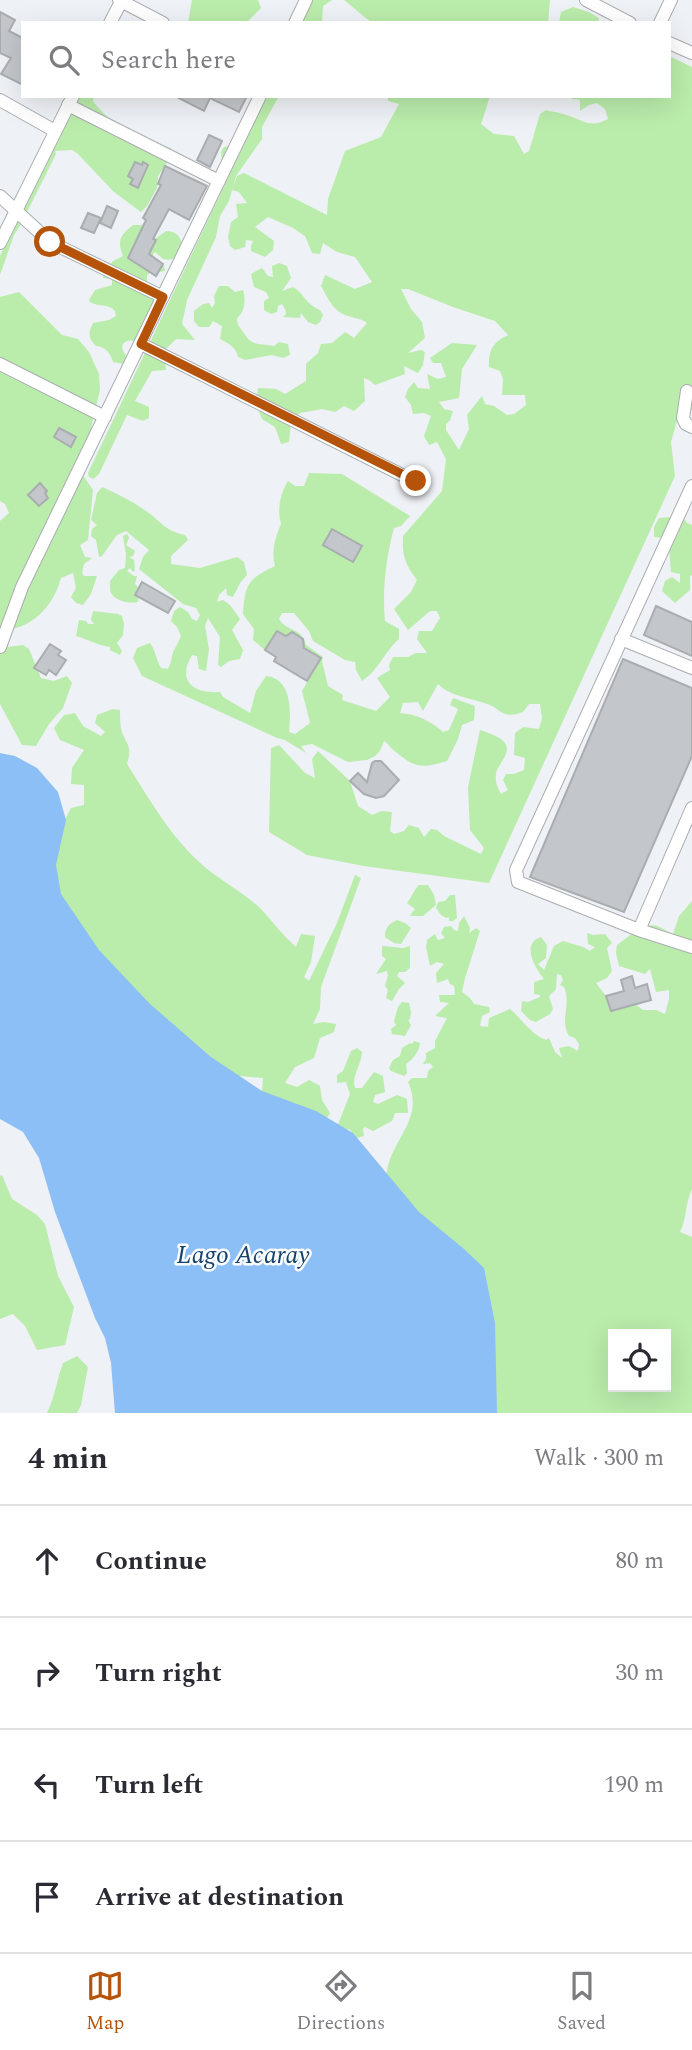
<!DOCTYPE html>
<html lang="en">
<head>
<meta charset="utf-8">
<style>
  body { margin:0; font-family:Spectral,serif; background:#f2f2f3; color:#2b2b33 }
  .controls { position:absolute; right:21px; bottom:21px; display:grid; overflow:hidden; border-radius:0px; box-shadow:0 7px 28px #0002 }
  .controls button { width:63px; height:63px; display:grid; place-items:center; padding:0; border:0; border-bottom:2px solid #e1e1e2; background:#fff; color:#2b2b33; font:35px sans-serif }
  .stop { position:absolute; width:21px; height:21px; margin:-16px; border:5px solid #b45309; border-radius:50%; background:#fff }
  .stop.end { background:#b45309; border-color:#fff; box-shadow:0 2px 7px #0008 }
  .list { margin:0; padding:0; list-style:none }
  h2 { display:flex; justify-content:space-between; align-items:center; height:91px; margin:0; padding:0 28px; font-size:30px }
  h2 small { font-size:23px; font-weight:400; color:#7c7c81 }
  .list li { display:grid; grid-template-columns:46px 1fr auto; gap:21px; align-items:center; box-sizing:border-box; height:112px; padding:0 28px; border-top:2px solid #e1e1e2 }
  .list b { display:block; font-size:26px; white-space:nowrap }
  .list em { font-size:23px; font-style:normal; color:#7c7c81 }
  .icon { flex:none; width:38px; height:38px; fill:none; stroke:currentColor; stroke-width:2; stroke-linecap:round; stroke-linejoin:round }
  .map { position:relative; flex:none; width:692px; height:1413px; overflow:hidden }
  .search { position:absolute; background:#fff; box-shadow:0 7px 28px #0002; left:21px; right:21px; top:21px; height:77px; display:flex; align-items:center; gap:18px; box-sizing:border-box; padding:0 24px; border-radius:0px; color:#7c7c81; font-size:26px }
  .sheet { height:539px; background:#fff }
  nav { display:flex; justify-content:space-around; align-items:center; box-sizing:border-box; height:98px; border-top:2px solid #e1e1e2; background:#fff; font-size:19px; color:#7c7c81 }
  nav a { display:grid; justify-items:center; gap:4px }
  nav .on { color:#b45309 }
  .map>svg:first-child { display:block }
  .green { fill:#baecab; fill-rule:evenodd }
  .water { fill:#8dbff7 }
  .building { fill:#c3c6ca; stroke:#aaadb0; stroke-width:2 }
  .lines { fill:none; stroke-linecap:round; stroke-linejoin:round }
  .minor-casing { stroke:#aaadb0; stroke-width:14 }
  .minor { stroke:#fff; stroke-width:12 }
  .route { stroke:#b45309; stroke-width:9 }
  .labels { text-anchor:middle; stroke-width:5; stroke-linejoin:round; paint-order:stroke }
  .water-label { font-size:26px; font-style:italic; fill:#16426e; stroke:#fdfeff }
</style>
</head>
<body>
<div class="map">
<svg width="692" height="1413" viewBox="0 0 692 1413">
  <rect width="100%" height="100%" fill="#eef1f5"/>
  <path class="green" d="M192,0H258L261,8L246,23H188Z
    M312,0H332L323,6L322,23H301Z
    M344,0H550L548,23H372Z
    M573,7L589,12L599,18L598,22L600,23H559L561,12Z
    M669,56L692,67V410L678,417L671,442L675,476L489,883L364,866L307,855L269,832L271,748L279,745L305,773L315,778L312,759L318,751L350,781L358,806L372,815L382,811L392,812L390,831L394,834L404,831L409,825L419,828L424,837L431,829L437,830L444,836L481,854L484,848L470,830L468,787L480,730C486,732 495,735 501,739C516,750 498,763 496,773C495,782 497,787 501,794L508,790L503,780L506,774H514L524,770L525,758L514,755L515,733L523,727L539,729L542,718L540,704H529L523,712C517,714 512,716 506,714C500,713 497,708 492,706C475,698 452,698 438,684L423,711L418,702L403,703L400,713C416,714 431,721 443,732L449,730L458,709L450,705L453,698L475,706L474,720L462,725L458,739L447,761C423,768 416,769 396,752C391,749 389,744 384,741L380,751L375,756L367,760L348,762L312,744L301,746L306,753L285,740L277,738L142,676L133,658L137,648L150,643C156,651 156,660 161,668L168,669C172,662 171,656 174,650C177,645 179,641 181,636L177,627L171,621L174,611L180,607L188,612L192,619L197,621L200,615L196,608L183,604L139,569L143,557L149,550L126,531L117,535L102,556L99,557L96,540L91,536L92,529L97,525L91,520L97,493L102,487C116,493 130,500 143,509C161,520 162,530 185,535L188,540L171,556V564L200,568L237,557L244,562L247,575L240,583L233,597L227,595L226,588L219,595L217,602L223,600L230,605L240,619L232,630L243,650L240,659L229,661L221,667L218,665L220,637L208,618L205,626L209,649L206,671L199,669L197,656L192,655C177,680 192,694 220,692L223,697L250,713L256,691L266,676C292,679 291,710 289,732L295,734L310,723L302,691L321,658L304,648L302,639L292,632L286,636L277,632L265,650L253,640L254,629L243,614C245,584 248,579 275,566C271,552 275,538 281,524C277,508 280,495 288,481L295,486H304L309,473L342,474L410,516L401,526L394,528C386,557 382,591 385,621L399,629V639C384,652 379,670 362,681L356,670L355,662L345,660L313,641L309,631L294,613H282L279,619C287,632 303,628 306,645L323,657L322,661L328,686L343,695L342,700L376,711L390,697L377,678L390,670L389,665L393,657H408L416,653H427L417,639L419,631H432L440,618L437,611H430L408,630L394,609L411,592L417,580C405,564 402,556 403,536L442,491L446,459L437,442L429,445L424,436L431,416L424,413L413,414L411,405L405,397L408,389L414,382L418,388L430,389L427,374L438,379L446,377L441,363H433L430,358L452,343L477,345L462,369L459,398L439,402L444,409L453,411L450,420L446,424V430L459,450L469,429L467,415L482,396L485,404L494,406L507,415L514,414L526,405L525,395H502L503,379L500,371L489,367C488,350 493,342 508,335L495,321L453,307L408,289H401L411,309L422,322L425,338L408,353L421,350L425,352L423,365L418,373L404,366L405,374L375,385L369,380L364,378L365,401L354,411L344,406L335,412L322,409L300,413L291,422L289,442L281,444L275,427L262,419L256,404L258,388L276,389L285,394L306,381V364L318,353L321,344L332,343L345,332L354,338L367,323C359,317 349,318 341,313C332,308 326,295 321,286L325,275L355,289L372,282L355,257L337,252L323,243L320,254L312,253L305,236L293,228L268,217L255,227L274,241L273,250L265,257L251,251V246L253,241L246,240L245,247L235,250L230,246L228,237L231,222L238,217L236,204L247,203L239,192L232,190L237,176L244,173L327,215L328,199L345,151L381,137L399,104L388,101V96H490L481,124L494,134L514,136L524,154L529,151L540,114L546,110C552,112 557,112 563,114C581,118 588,130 608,119L605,109L597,103L589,105L580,111V100L572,99L571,96H669Z
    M81,96H94L93,101C112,127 141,138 171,148L167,163L158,176L157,188L147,206L141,212L114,192L77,153L72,150L55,151L56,154L21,224L14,235L0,275V256L20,211L49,160L52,143L74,103Z
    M266,96H279L262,127V139L236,176L229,201L220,216L216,237L187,300L182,324L195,340L176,339L164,351L166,370L152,371L135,401L149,407V418L143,421L127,415L99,474L93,479L89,477L88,473L236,161L222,160L221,152L224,147L229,146L238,156Z
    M133,225H141L155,231V239L166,231C175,231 180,235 182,244C178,255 175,262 163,259L155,252L153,254V261L163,264L165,270V271L150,273L147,275C146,289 153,297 162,306L152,335L143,342C134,340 119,338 123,351L127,357L124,364L113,362C111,354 105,346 96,346C88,338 88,333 93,323L109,320L116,316L115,311C108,303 98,307 90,302L89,300L95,290L112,285V279L103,278V275L113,261L123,256C117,241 120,235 133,225Z
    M279,263L287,266L291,278L282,291L293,287C306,295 304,303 320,310L323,315L320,322L316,325L308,322L301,313L300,318L283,317L286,314L285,309L282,304L278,306L277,312L271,314L264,310V301L269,298L266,292L254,287L251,274L262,268L268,276L273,277L272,266Z
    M219,286H228L235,292L243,290C246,299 245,312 237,318C237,326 240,327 244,333C252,347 260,343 274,346L279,342L288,344L290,355L283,358L272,355L245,360L238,357C237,348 228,343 220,339L222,326L213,321L209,327H199L194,321V311L203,304L209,303L212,308L215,303L214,296Z
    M19,292L62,335L78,339L89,352L99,374L100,390L87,445L82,474L93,490L88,540L80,545L85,557L92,558L84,564L82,573L84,576H97L91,594L83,605L76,603L71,597L76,588L73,573L61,578C53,607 32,629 0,631V521L9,513L5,504L0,501V297Z
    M682,516L687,523L692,525V575L690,576V590L675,603L662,591L665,581L672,577L680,583V574L671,572L669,548L666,538L654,537V527L659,518L670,517L673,527Z
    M127,534L129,538L126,545L135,551L133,556L129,557L134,560L135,570L133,572L130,568L127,571L134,576H137L135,584L139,588L138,602C130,604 115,601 111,593C110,591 110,583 110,581L119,570L125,568L126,554L123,536Z
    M93,611L118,614L122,616L124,624L123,635L117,643L122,651L120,655L110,650V647C96,645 90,640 76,636L79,620L86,621L88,624H94L91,620Z
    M23,645L29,649L41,678L54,681L67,676L72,683L63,708L49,724L36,746L22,745L0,704V648Z
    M113,709L120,710C120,716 120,723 121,729C126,746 133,744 127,764C148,797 169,834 198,861C217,879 240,890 259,907C272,920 282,935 296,947L301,934L315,936L311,962L304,977L309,981L337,923L355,875L361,878L321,987L320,1009L313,1024L324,1022L336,1024L334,1032L320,1038L314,1058L295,1067L285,1083L297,1087L309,1080L320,1086L322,1100L330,1113L323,1125L262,1091L263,1078L239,1076L209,1064L167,1038L54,893L58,833L71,808L84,805V785L71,784L72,768L84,750L60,740L54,728L64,715L75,713L83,726L101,736L105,732L95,723L97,715Z
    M419,885H428L434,895L436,905L423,916H410L415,909L407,903C412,897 413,891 419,885Z
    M450,895H455L457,918L453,921H449V917L446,918L441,915L436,908L438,902L445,901Z
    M692,901V1189C685,1203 687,1219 680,1232L692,1237V1413H491L383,1195C385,1184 386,1172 389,1162C399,1133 423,1115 408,1082L412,1078H427L428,1071L433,1067L430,1063L423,1064L426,1059V1053L435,1048V1041L447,1018L435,1016L449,1003L440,1002L439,995H455L454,986L450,984L448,979L437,983L436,973L444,964L437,962L430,966L426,947L427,940L435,934L438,940L445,938L441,933L444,927L451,926L454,930L458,931L459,923L464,916L470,928L469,933L476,928L480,931L465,978L462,992L470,998L474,1004L489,1007L490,1012L482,1016L480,1026L488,1027L489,1018L510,1009C522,1019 530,1034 546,1040L549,1038L555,1052L562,1058L559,1048L569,1046L578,1051L579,1044L575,1038L569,1036C559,1019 572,1005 564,987L560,985L563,980L561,975L557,974L556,989L549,996L553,1009L550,1014L536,1022L530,1020L521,1011L522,1001L528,1002L540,997V995L534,994V982L544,979C536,969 520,944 541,937L547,945L546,958L538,964L544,970L554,946L563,941L583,947L590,951L595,947L588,944L587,933L593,935L605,934L612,943L607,948L612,971L607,978L596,983L606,996L610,1010L635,1004L643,1010H656L665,1014L669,999V990L656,992L650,969L645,974L619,966L616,953L617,945C628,938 642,922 657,926C662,928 668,932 673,934L679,916ZM613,1334H666V1387H613Z
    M397,920L405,923L411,928L401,944L394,943L385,937C385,927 389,924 397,920Z
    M382,946L403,948L410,946V968L405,972H399L397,976L405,983L399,989L392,1001L386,998L388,990L385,986L388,975L387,971L376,974L386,959L382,956Z
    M402,1002L409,1003L411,1012L410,1019L408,1020L411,1025L405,1036L392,1034L391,1029L396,1025L394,1021L398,1007Z
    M414,1041L420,1043C419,1052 413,1059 406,1064L407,1073L404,1076L391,1071L389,1068L393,1060L400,1056L402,1048L410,1043L412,1044Z
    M357,1048L362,1052C362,1064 351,1076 355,1088H362L374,1072L383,1076L385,1092L375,1095L373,1102L378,1104L397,1095L407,1099L408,1113H395L392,1121L373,1131L365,1127L363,1129L364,1136L354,1139L351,1130L337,1127L350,1094L346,1082L337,1083V1075L343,1071L351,1051Z
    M2,1175L12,1199L37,1215L45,1224L58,1276L74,1307L65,1345L37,1350L25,1326L13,1314L0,1319V1176Z
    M77,1356L88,1367L81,1405L77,1413H47C55,1397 57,1379 63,1363Z"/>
  <path class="water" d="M0,753L15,756L37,768L58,792L66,820L56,865L61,894L99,950L150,1004L211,1057L262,1091L316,1111L353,1133L419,1212L463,1248L484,1268L495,1323L497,1413H115L111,1363L105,1338L95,1318L55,1212L39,1158L23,1132L0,1119Z"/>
  <path class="building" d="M0,12L15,20L9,31L23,38V85L1,74L11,58L0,53Z
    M175,96H247L239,112L210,98L204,111Z
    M209,135L222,141L210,167L197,160Z
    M135,162L142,165L143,162L148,165L138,188L130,184L133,179L128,176Z
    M165,166L207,186L189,220L169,209L153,239L156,240L149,254L163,264L156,276L128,258L146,220L143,218L161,185L158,184Z
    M107,206L118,211L111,228L100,223Z
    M88,213L101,218L94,233L81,228Z
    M59,428L76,437L71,447L54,437Z
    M40,483L47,491L45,493L48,498L39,506L28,495Z
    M332,529L362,546L353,562L323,545Z
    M142,582L175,601L168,613L135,595Z
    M656,606L692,622V656L644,635Z
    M277,631L286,636L292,632L303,639L304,648L321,658L307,681L274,661L276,657L265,650Z
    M50,644L61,651L58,655L66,660L56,675L49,670L46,675L34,668Z
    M623,659L692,688V756L624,912L530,877Z
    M375,761H381L399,780L384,796L376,798L364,794L350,781L358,773L367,782L372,763Z
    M632,976L635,988L647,984L651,1000L611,1011L606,996L624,991L621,980Z"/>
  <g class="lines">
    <defs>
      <path id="minor" d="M119,0L163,23
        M586,0L630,23
        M110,23L122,0
        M295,23L306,0
        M660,23L671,0
        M669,43L692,53
        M0,100L55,131
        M68,105L219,181
        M0,196L50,242L163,297
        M0,243L73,96
        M141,344L416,482
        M0,364L105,417
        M687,391L683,418L686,424L692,427
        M692,486L516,870L518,882L639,930L692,947
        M621,639L692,668
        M0,647L22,587L260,96
        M639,930L692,808"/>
    </defs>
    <use href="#minor" class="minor-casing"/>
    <use href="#minor" class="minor"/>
  </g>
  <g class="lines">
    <path class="route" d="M50,242L163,297L141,344L416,481"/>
  </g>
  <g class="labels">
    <g class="water-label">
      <text x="243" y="1263">Lago Acaray</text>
    </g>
  </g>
</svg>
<div class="controls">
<button><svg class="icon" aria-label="locate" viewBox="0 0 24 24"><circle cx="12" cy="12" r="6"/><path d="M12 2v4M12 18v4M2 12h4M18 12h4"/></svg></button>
</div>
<div class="stop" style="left:50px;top:242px"></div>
<div class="stop end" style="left:416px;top:481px"></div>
<div class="search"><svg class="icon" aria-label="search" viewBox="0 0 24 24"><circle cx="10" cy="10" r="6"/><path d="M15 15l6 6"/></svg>Search here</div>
</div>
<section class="sheet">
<h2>4 min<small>Walk · 300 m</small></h2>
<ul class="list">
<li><svg class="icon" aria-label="ahead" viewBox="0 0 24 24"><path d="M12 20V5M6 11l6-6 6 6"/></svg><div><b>Continue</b></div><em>80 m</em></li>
<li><svg class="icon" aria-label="right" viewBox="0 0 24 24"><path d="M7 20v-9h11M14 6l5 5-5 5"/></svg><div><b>Turn right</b></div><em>30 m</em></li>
<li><svg class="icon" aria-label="left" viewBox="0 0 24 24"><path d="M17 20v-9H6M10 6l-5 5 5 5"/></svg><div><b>Turn left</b></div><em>190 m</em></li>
<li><svg class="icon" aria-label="arrive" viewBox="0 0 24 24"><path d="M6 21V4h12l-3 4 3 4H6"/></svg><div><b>Arrive at destination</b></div></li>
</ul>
</section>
<nav>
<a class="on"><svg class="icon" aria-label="map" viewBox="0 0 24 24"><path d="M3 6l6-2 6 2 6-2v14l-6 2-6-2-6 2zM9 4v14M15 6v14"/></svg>Map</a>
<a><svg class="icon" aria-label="directions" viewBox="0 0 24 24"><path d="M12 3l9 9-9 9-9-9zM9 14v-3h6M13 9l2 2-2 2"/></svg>Directions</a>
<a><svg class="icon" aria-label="saved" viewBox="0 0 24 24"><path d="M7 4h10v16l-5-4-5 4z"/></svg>Saved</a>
</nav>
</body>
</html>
